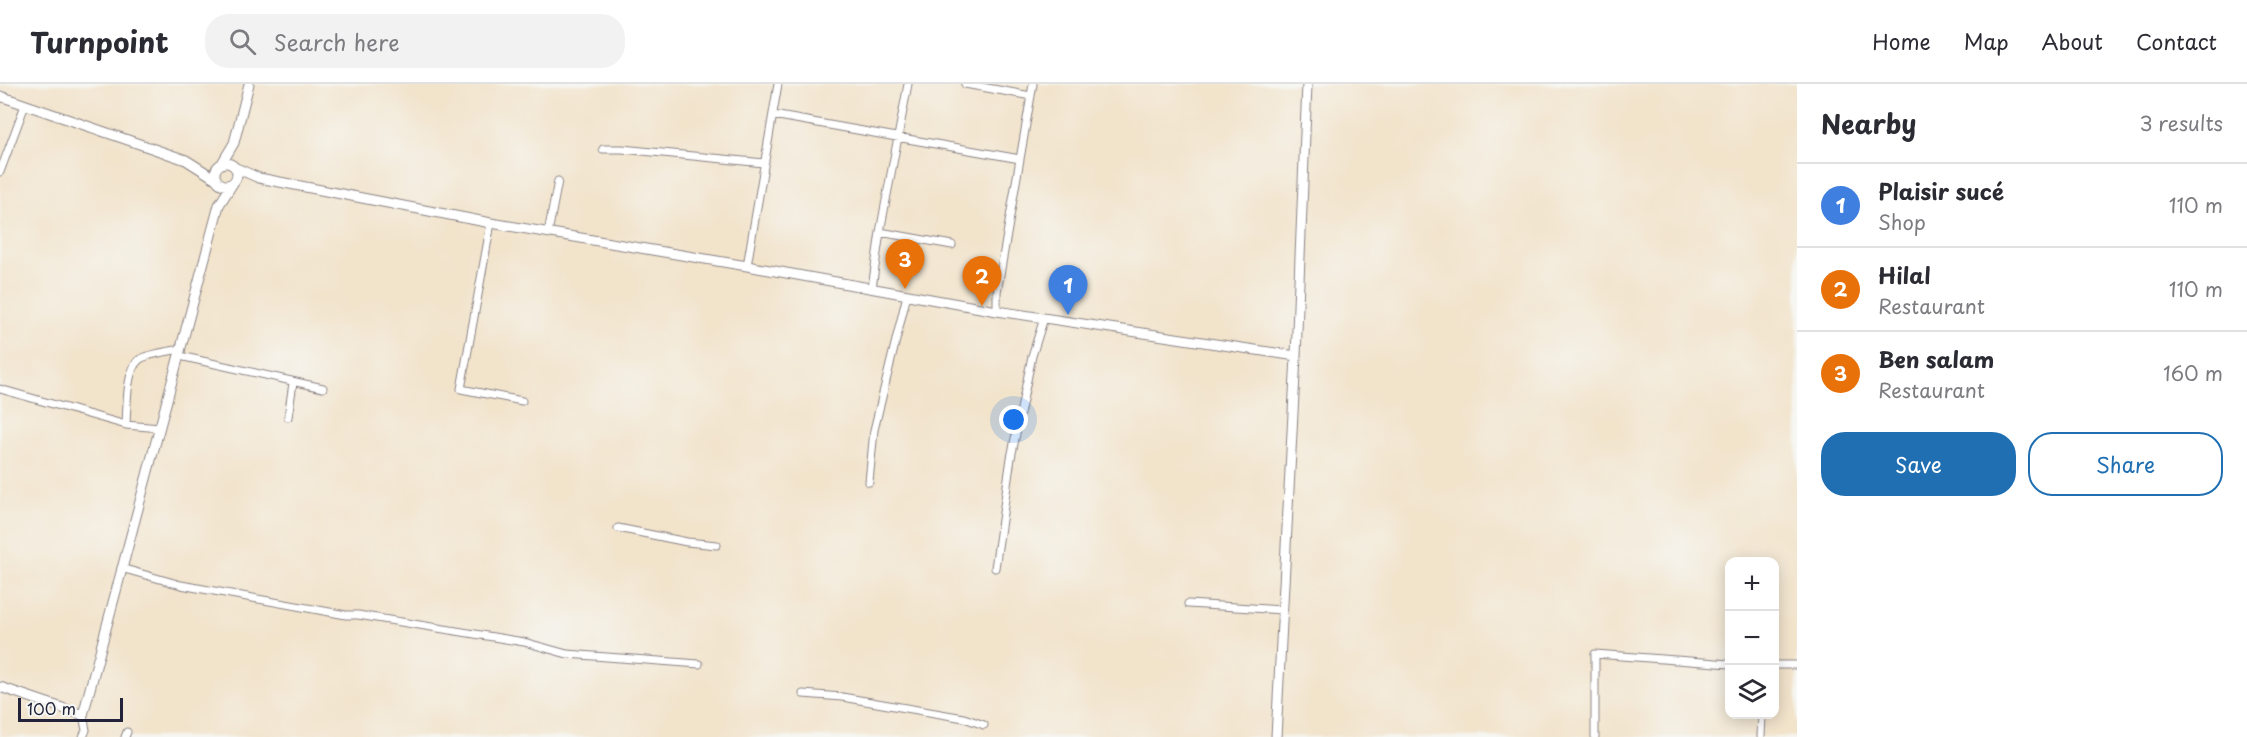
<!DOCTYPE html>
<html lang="en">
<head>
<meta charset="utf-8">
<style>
  body { margin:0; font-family:"Playpen Sans",sans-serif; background:#f2f2f3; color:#2b2b33 }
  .controls { position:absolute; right:18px; bottom:18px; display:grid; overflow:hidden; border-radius:12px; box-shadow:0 3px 15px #0003 }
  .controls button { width:54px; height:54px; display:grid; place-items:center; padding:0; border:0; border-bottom:2px solid #e1e1e2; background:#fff; color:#2b2b33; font:30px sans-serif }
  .scale { position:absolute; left:18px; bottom:15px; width:105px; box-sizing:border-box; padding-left:6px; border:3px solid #22223b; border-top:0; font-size:16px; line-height:21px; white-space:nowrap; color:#22223b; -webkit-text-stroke:4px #f6f6f2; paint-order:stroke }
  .you { position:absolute; left:1014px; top:336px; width:21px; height:21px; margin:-15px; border:4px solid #fff; border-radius:50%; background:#1a73e8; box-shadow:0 0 0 9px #1a73e833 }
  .badge { display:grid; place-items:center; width:39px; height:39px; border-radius:50%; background:#1f6fb2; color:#fff; font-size:20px; font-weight:700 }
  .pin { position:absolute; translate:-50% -50px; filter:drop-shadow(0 2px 3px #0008) }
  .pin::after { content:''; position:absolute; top:32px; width:21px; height:18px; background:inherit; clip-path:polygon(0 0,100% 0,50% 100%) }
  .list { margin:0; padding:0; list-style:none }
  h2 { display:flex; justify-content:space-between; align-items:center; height:78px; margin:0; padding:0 24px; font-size:26px }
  h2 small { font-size:20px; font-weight:400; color:#7c7c81 }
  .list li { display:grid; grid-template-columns:39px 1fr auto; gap:18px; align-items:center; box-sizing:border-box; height:84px; padding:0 24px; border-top:2px solid #e1e1e2 }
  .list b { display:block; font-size:22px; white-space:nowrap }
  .list p { margin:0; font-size:20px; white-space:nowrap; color:#7c7c81 }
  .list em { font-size:20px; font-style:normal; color:#7c7c81 }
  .actions { display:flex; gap:12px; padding:18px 24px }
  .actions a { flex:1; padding:14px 0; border:2px solid #1f6fb2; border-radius:24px; text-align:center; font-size:21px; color:#1f6fb2 }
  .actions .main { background:#1f6fb2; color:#fff }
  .icon { flex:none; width:33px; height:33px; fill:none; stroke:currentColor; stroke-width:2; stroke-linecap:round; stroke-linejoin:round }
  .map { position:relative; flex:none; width:1797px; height:653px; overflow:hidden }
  header { display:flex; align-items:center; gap:36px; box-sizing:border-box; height:84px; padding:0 30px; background:#fff; border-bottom:2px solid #e1e1e2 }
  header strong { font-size:28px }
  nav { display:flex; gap:33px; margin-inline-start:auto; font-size:21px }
  .search { width:420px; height:54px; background:#f2f2f3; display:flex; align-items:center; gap:15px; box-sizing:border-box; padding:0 21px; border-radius:24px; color:#7c7c81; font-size:22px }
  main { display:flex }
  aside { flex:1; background:#fff }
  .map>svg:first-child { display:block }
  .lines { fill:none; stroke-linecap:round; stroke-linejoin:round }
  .minor-casing { stroke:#8a8283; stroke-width:9 }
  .secondary-casing { stroke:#8a8283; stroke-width:11 }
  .minor { stroke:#fff; stroke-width:7 }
  .secondary { stroke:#fff; stroke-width:9 }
</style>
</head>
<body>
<header>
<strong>Turnpoint</strong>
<div class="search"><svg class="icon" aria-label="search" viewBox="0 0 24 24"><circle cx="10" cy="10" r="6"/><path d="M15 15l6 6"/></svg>Search here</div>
<nav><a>Home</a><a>Map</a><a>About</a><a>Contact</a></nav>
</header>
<main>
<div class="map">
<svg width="1797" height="653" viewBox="0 0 1797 653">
  <rect width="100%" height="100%" fill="#f6f6f2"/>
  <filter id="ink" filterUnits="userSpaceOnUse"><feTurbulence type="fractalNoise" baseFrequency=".0167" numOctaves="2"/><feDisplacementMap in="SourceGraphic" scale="12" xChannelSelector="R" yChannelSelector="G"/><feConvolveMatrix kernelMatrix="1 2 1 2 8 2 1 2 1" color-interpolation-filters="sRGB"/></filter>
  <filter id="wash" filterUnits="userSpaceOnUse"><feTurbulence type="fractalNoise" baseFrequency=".008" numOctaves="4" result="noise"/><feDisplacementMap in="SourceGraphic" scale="24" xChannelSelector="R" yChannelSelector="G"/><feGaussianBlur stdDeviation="1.35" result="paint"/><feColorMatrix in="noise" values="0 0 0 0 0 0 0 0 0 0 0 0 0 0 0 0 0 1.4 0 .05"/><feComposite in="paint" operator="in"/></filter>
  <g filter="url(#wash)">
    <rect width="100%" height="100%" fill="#f2e3cb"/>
  </g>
  <g filter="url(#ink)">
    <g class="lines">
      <defs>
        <path id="minor" d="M965,0L1031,12
          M773,31L1020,75
          M603,65H622L764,79
          M0,88L25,21
          M491,139L461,305L522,317
          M880,148L952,161
          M548,149L558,97
          M747,182L778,0
          M872,204L880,148L908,0
          M997,227V208L1033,0
          M180,272L323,304
          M0,305L126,341L160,344
          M288,333L293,299
          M126,341C127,325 126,286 139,276C146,270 171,267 181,265
          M869,398L874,346L907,211
          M618,444L687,458L717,461
          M121,484L181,501L346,531H358L524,558L567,570L699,580
          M995,484L1011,374L1032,272L1044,234
          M1188,520L1282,526
          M1774,581H1797
          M803,610L842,613L964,634L984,641
          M83,631L86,646L83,653
          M125,653L127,648
          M1595,653V570L1730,580
          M1761,653L1762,630"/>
        <path id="secondary" d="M0,12L186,76L216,95
          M215 90a11 11 0 1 1 22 0a11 11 0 1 1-22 0Z
          M222,79L234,59L249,0
          M236,84L259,94L491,139L747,182L997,227L1296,272
          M0,603L83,631L219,121L233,99
          M1276,653L1296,272L1307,0"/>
      </defs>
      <use href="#minor" class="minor-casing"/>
      <use href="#secondary" class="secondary-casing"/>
      <use href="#minor" class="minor"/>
      <use href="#secondary" class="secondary"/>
    </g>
  </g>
</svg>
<div class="controls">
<button>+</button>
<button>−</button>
<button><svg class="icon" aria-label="layers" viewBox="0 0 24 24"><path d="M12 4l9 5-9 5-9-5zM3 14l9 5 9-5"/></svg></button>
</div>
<div class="scale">100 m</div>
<div class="you"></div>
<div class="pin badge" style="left:1068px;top:231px;background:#3f7fe0">1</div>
<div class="pin badge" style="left:982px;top:222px;background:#e8710a">2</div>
<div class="pin badge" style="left:905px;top:205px;background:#e8710a">3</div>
</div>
<aside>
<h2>Nearby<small>3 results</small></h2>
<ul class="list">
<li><span class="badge" style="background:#3f7fe0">1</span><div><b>Plaisir sucé</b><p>Shop</p></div><em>110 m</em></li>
<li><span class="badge" style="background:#e8710a">2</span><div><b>Hilal</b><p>Restaurant</p></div><em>110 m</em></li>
<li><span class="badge" style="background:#e8710a">3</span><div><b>Ben salam</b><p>Restaurant</p></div><em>160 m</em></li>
</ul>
<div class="actions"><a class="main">Save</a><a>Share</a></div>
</aside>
</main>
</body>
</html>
